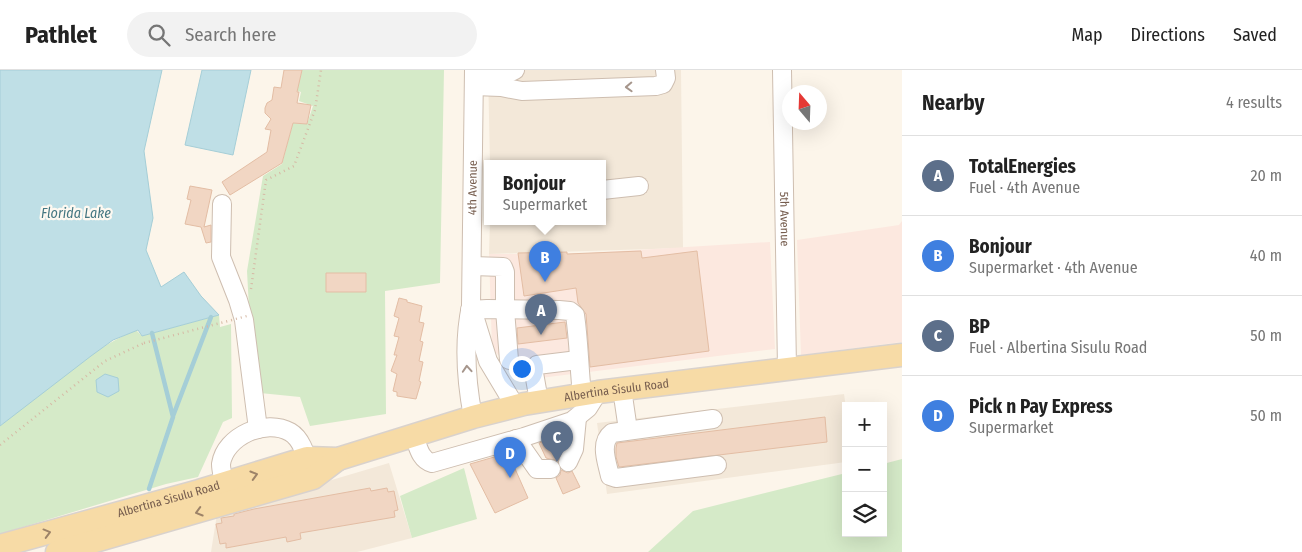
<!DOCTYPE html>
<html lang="en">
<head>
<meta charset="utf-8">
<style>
  body { margin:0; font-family:"Fira Sans Condensed",sans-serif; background:#f2f2f2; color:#222 }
  .controls { position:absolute; right:15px; bottom:15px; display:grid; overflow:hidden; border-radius:0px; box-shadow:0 5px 20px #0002 }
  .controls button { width:45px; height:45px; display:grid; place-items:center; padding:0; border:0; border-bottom:1px solid #e0e0e0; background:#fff; color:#222; font:25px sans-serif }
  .compass { position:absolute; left:782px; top:15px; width:45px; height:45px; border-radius:50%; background:#fff; box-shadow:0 5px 20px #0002; rotate:341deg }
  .you { position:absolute; left:521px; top:298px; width:18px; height:18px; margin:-12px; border:4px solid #fff; border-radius:50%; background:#1a73e8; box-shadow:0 0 0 8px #1a73e833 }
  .badge { display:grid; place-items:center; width:32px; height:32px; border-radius:50%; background:#111827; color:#fff; font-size:16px; font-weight:700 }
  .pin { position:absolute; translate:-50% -41px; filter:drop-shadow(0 1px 2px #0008) }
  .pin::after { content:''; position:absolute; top:26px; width:18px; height:15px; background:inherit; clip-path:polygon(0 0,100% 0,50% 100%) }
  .popup { position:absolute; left:484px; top:90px; width:122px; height:65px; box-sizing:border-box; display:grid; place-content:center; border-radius:0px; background:#fff; filter:drop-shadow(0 1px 4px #0005); font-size:16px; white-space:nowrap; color:#767676 }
  .popup b { font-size:19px; color:#222 }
  .popup::after { content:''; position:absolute; left:50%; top:100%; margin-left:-10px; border:10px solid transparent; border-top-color:#fff }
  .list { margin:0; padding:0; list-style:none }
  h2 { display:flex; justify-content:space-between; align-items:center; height:65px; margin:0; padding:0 20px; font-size:21px }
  h2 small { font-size:16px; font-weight:400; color:#767676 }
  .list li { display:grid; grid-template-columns:32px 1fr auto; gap:15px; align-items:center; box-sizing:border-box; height:80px; padding:0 20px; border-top:1px solid #e0e0e0 }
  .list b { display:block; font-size:19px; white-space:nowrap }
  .list p { margin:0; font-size:16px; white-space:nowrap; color:#767676 }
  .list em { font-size:16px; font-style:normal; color:#767676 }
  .icon { flex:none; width:28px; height:28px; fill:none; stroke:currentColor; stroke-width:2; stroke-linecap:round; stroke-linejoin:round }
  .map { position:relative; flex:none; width:902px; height:482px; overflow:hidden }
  header { display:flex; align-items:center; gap:30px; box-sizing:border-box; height:70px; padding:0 25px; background:#fff; border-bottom:1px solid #e0e0e0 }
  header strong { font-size:24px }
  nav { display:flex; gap:28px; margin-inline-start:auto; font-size:18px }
  .search { width:350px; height:45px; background:#f2f2f2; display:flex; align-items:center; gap:12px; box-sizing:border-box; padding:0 18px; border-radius:28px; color:#767676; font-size:19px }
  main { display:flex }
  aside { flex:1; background:#fff }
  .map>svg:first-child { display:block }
  .residential { fill:#f3e8d9 }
  .commercial { fill:#fce8df }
  .green { fill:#d5eac8 }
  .water { fill:#bfdfe6; stroke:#a5ced7 }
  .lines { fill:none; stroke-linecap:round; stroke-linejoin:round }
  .stream { stroke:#a5ced7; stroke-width:4.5 }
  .building { fill:#f1d6c3; stroke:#e3bda4 }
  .minor-casing { stroke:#cebeb0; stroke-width:20 }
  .major-casing { stroke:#d9d2cd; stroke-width:25 }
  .path { stroke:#d6b9a5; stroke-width:2.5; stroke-dasharray:1 4; stroke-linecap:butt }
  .minor { stroke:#fff; stroke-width:18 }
  .major { stroke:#f7dba6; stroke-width:22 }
  .path-bridge { stroke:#d6b9a5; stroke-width:2.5; stroke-dasharray:1 4; stroke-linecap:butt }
  .oneway { stroke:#a6968c }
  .oneway2 { stroke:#9d8368 }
  .labels { text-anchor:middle; stroke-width:4.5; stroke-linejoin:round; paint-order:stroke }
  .street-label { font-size:12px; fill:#765d4e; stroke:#fef9f1 }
  .water-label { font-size:14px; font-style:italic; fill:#447782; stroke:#fef9f1 }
</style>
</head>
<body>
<header>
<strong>Pathlet</strong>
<div class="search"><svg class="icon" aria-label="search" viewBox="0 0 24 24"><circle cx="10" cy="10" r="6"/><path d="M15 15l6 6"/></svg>Search here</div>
<nav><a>Map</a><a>Directions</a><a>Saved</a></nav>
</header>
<main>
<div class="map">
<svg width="902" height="482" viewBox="0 0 902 482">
  <rect width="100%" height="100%" fill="#fcf5ea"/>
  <path class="residential" d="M488,0H681L683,178L489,184L490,151H602V93H490Z
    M844,324L846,338V392L607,424L597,353Z
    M389,393L412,468L357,482H211L217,444Z"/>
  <path class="commercial" d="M902,151V272L801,285L797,170L899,155Z
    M770,172L775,279L524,310L492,279L489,184H572Z"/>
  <path class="green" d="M302,0H444L440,213L385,221L386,344L310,356L300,327L260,323L250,257L247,201L263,106L282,94L293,53L307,54L313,36L299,31L301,22L297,21Z
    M219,245L220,257L231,254L232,348L223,352L198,407L166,414L0,464V356C43,322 85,282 136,260L142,266Z
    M902,389V482H648L693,441L846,403V463H883V394Z
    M464,398L477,449L412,468L400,426Z"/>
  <path class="water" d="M0,0H162L144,81L153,148L146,180L161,217L184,202L201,226L219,245L142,266L138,260L113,270L91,286L0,356Z
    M202,0H251L233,85L185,75Z
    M105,304L118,308L119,321L108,327L97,322L96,310Z"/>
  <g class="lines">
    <path class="stream" d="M173,346L211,247
      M149,419L173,347L152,263"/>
  </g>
  <path class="building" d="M284,0H302L297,22H299L297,33L311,35L307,54L293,53L282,93L230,125L222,112L267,82L271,60L265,59L271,49L265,43V38L267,33L272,30L274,17L281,18Z
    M190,116L212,120L204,157L211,155V172L206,173L201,157L185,154L191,130L187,129Z
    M641,181L642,188L697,181L709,281L590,297L586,244L578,233L576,218L524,226L518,183L567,182V184Z
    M326,203H366V222H326Z
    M399,228L407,230V232L422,236L419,252L424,253L420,271L423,272L419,291L423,292L419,311L421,312L416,329L397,326V322L393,321L397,304L391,301L397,285H394L399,267L394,266L399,248L394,246Z
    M565,252L567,268L518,274L517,258Z
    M825,347L827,372L619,397L616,387V378L617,373Z
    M557,367L562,379L558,391L546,388L539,373Z
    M508,383L528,428L495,443L470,394Z
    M561,400L568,403L572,401L580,417L563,424L556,408L560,405Z
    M370,418L371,421L387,418L388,422L394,421L398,440L394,441L395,447L300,463L301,469L287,472L286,467L226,478V473L220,474L216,454L222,453L221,448L234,446V444L254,439Z"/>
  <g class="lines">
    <defs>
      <g id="minor">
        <path id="s1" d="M782,0L787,298"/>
        <path d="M474,3L505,5L515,0"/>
        <path d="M474,16L501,17L522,21L656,16L663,14L666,8L665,0"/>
        <path d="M602,120L639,116"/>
        <path d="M222,134L221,187L238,230L244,250L258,359"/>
        <path d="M472,196L503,197L505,202V240L509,290"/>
        <path d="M471,236L488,291L515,336"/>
        <path d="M470,240L487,239L559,240L570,241L575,245C579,272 579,298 582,324"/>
        <path d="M622,319L628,360"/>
        <path d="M539,331L534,303V299L537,295L578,290"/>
        <path id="s2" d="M473,347C466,310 463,273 471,236L474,0"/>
        <path d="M713,349L612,363C599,373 607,392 610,406L616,408L717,395"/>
        <path d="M414,366C418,376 420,390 432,393L524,367L572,351L588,338L598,322"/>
        <path d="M516,369L537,399H551"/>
        <path d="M568,392L574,379L577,348"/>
        <path d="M224,413C223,407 221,400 221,394C225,366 266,348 290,362C302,369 306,386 310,399"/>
      </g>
      <g id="major">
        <path id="s3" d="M0,476L199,421L307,388L338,389L473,347L524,334L598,322L902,285"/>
        <path d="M57,482L313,408L338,389"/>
      </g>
    </defs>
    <use href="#minor" class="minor-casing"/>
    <use href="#major" class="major-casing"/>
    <path class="path" d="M251,219L266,110L294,96L315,40L321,0
      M0,375L105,291L144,273"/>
    <use href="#minor" class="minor"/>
    <use href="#major" class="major"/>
    <path class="path-bridge" d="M144,273L247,246"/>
  </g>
  <defs><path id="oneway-chevron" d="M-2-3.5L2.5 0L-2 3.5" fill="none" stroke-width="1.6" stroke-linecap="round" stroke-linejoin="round" transform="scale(1.25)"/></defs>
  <g class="oneway">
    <use href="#oneway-chevron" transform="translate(629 17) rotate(178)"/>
    <use href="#oneway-chevron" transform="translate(467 299) rotate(-94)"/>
  </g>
  <g class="oneway2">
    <use href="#oneway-chevron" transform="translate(254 405) rotate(-16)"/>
    <use href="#oneway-chevron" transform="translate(199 442) rotate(164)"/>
    <use href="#oneway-chevron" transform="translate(47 463) rotate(-15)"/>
  </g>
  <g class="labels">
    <g class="street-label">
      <text dy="4" stroke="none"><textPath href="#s2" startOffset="230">4th Avenue</textPath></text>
      <text dy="4" stroke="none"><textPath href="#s1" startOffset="149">5th Avenue</textPath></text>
      <text dy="4" stroke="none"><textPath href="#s3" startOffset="638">Albertina Sisulu Road</textPath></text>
      <text dy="4" stroke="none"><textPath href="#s3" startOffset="175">Albertina Sisulu Road</textPath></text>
    </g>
    <g class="water-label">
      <text x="76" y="148">Florida Lake</text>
    </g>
  </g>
</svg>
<div class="controls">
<button>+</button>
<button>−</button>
<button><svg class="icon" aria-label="layers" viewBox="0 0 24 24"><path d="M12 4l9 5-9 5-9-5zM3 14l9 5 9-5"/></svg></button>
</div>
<svg class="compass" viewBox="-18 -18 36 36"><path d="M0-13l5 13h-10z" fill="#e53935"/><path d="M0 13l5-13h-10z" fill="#767676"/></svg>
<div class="you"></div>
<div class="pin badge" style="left:541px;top:265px;background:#5c6f8a">A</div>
<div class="pin badge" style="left:545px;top:212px;background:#3f7fe0">B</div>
<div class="popup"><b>Bonjour</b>Supermarket</div>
<div class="pin badge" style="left:557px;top:392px;background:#5c6f8a">C</div>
<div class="pin badge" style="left:510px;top:408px;background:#3f7fe0">D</div>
</div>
<aside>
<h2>Nearby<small>4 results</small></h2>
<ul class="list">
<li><span class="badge" style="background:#5c6f8a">A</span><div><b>TotalEnergies</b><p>Fuel · 4th Avenue</p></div><em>20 m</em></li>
<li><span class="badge" style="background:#3f7fe0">B</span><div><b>Bonjour</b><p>Supermarket · 4th Avenue</p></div><em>40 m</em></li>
<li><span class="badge" style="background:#5c6f8a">C</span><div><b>BP</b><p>Fuel · Albertina Sisulu Road</p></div><em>50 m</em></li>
<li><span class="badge" style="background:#3f7fe0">D</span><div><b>Pick n Pay Express</b><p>Supermarket</p></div><em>50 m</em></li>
</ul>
</aside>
</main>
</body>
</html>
